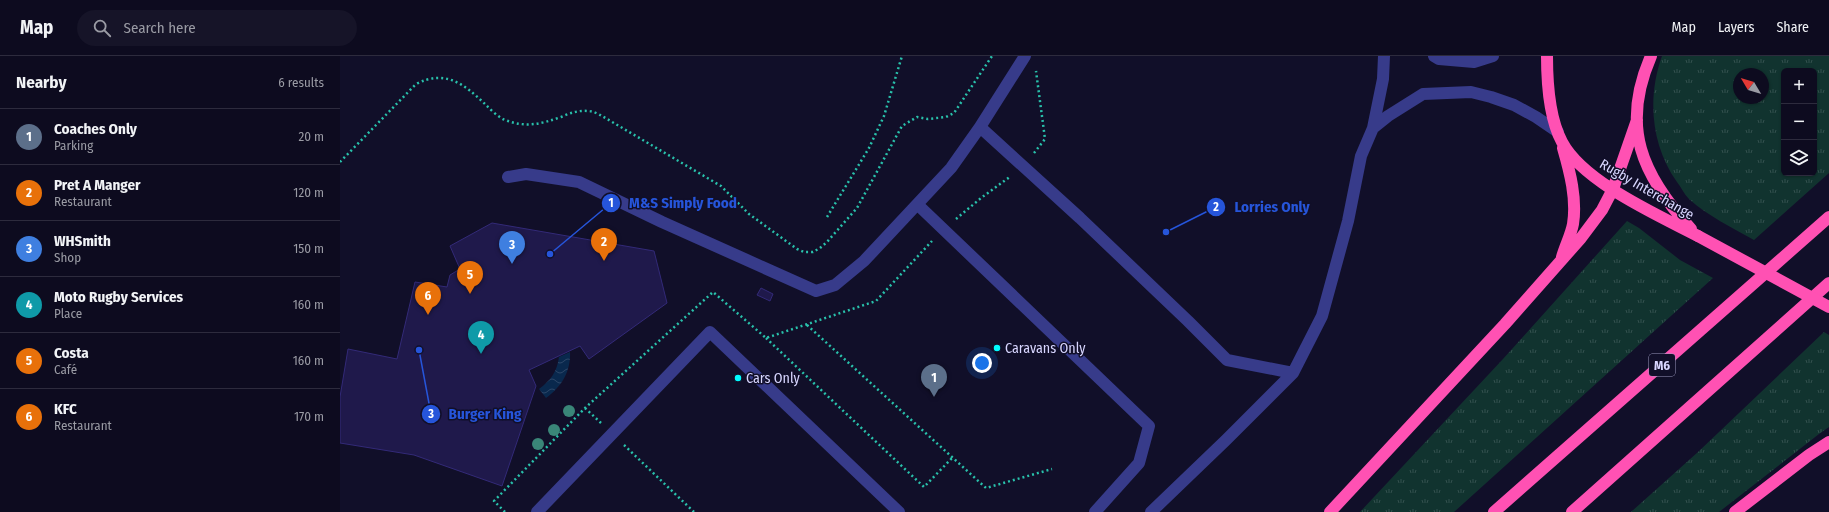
<!DOCTYPE html>
<html lang="en">
<head>
<meta charset="utf-8">
<style>
  body { margin:0; font-family:"Fira Sans Condensed",sans-serif; background:#161428; color:#f1f3f6 }
  .controls { position:absolute; right:12px; top:12px; display:grid; overflow:hidden; border-radius:6px; box-shadow:0 1px 3px #0004 }
  .controls button { width:36px; height:36px; display:grid; place-items:center; padding:0; border:0; border-bottom:1px solid #2d2b3d; background:#0d0b1f; color:#f1f3f6; font:20px sans-serif }
  .compass { position:absolute; left:1393px; top:12px; width:36px; height:36px; border-radius:50%; background:#0d0b1f; box-shadow:0 1px 3px #0004; rotate:308deg }
  .you { position:absolute; left:642px; top:307px; width:14px; height:14px; margin:-10px; border:3px solid #fff; border-radius:50%; background:#1a73e8; box-shadow:0 0 0 6px #1a73e833 }
  .badge { display:grid; place-items:center; width:26px; height:26px; border-radius:50%; background:#02fbff; color:#fff; font-size:13px; font-weight:700 }
  .pin { position:absolute; translate:-50% -33px; filter:drop-shadow(0 1px 2px #0008) }
  .pin::after { content:''; position:absolute; top:21px; width:14px; height:12px; background:inherit; clip-path:polygon(0 0,100% 0,50% 100%) }
  .list { margin:0; padding:0; list-style:none }
  h2 { display:flex; justify-content:space-between; align-items:center; height:52px; margin:0; padding:0 16px; font-size:17px }
  h2 small { font-size:13px; font-weight:400; color:#9a9ba4 }
  .list li { display:grid; grid-template-columns:26px 1fr auto; gap:12px; align-items:center; box-sizing:border-box; height:56px; padding:0 16px; border-top:1px solid #2d2b3d }
  .list b { display:block; font-size:15px; white-space:nowrap }
  .list p { margin:0; font-size:13px; white-space:nowrap; color:#9a9ba4 }
  .list em { font-size:13px; font-style:normal; color:#9a9ba4 }
  .icon { flex:none; width:22px; height:22px; fill:none; stroke:currentColor; stroke-width:2; stroke-linecap:round; stroke-linejoin:round }
  .map { position:relative; flex:none; width:1489px; height:456px; overflow:hidden }
  header { display:flex; align-items:center; gap:24px; box-sizing:border-box; height:56px; padding:0 20px; background:#0d0b1f; border-bottom:1px solid #2d2b3d }
  header strong { font-size:19px }
  nav { display:flex; gap:22px; margin-inline-start:auto; font-size:14px }
  .search { width:280px; height:36px; background:#161428; display:flex; align-items:center; gap:10px; box-sizing:border-box; padding:0 14px; border-radius:22px; color:#9a9ba4; font-size:15px }
  main { display:flex }
  aside { flex:1; background:#0d0b1f }
  .map>svg:first-child { display:block }
  .grass { fill:url(#grass-tufts); fill-rule:evenodd }
  .water { fill:url(#water-waves) }
  .building { fill:#1f194b; stroke:#332a78 }
  .lines { fill:none; stroke-linecap:round; stroke-linejoin:round }
  .path { stroke:#29c1ab; stroke-width:2.5; stroke-dasharray:2 3; stroke-linecap:butt }
  .minor { stroke:#373b8a; stroke-width:12 }
  .highway { stroke:#ff51b3; stroke-width:12 }
  .highway-bridge { stroke:#ff51b3; stroke-width:12 }
  .tree { fill:#3a8678 }
  .poi-dot { fill:#02fbff; stroke:#110f29; stroke-width:1.5 }
  .labels { text-anchor:middle; stroke-width:3; stroke-linejoin:round; paint-order:stroke }
  .shield { fill:#110f29; stroke:#9c9abf; stroke-width:1 }
  .shield-label { font-size:13px; font-weight:bold; fill:#d8d6ff }
  .street-label { font-size:14px; fill:#d8d6ff; stroke:#110f29 }
  .poi-label { font-size:14px; fill:#d8d6ff; stroke:#110f29; text-anchor:start }
  .leader { fill:none; stroke:#2655da; stroke-width:1.5 }
  .callout-dot { fill:#2655da; stroke:#110f29; stroke-width:1.5 }
  .mark-label { font-size:12px; text-anchor:middle; font-weight:bold; fill:#fff }
  .callout-label { font-size:15px; text-anchor:middle; font-weight:bold; fill:#2655da; stroke:#110f29; stroke-width:3; stroke-linejoin:round; paint-order:stroke }
</style>
</head>
<body>
<header>
<strong>Map</strong>
<div class="search"><svg class="icon" aria-label="search" viewBox="0 0 24 24"><circle cx="10" cy="10" r="6"/><path d="M15 15l6 6"/></svg>Search here</div>
<nav><a>Map</a><a>Layers</a><a>Share</a></nav>
</header>
<main>
<aside>
<h2>Nearby<small>6 results</small></h2>
<ul class="list">
<li><span class="badge" style="background:#5c6f8a">1</span><div><b>Coaches Only</b><p>Parking</p></div><em>20 m</em></li>
<li><span class="badge" style="background:#e8710a">2</span><div><b>Pret A Manger</b><p>Restaurant</p></div><em>120 m</em></li>
<li><span class="badge" style="background:#3f7fe0">3</span><div><b>WHSmith</b><p>Shop</p></div><em>150 m</em></li>
<li><span class="badge" style="background:#0f9aa8">4</span><div><b>Moto Rugby Services</b><p>Place</p></div><em>160 m</em></li>
<li><span class="badge" style="background:#e8710a">5</span><div><b>Costa</b><p>Café</p></div><em>160 m</em></li>
<li><span class="badge" style="background:#e8710a">6</span><div><b>KFC</b><p>Restaurant</p></div><em>170 m</em></li>
</ul>
</aside>
<div class="map">
<svg width="1489" height="456" viewBox="0 0 1489 456">
  <defs>
    <pattern id="grass-tufts" width="24" height="20" patternUnits="userSpaceOnUse"><rect width="24" height="20" fill="#11332f"/><path d="M3 7l-1-3M5 7V3M7 7l1-3M15 17l-1-3M17 17v-4M19 17l1-3" fill="none" stroke="#33504e"/></pattern>
    <pattern id="water-waves" width="16" height="10" patternUnits="userSpaceOnUse"><rect width="16" height="10" fill="#09284d"/><path d="M0 5q4-4 8 0t8 0" fill="none" stroke="#2c4668"/></pattern>
  </defs>
  <rect width="100%" height="100%" fill="#110f29"/>
  <path class="grass" d="M1322,0H1489V117L1414,184C1393,172 1368,160 1349,143C1344,138 1341,131 1337,126C1311,89 1307,42 1322,0ZM1444,15H1474V117H1444ZM1399,18H1423V42H1399Z
    M1287,165L1299,172L1340,204L1373,222L1114,456H1020L1163,303Z
    M1484,276L1489,279V371L1479,378L1379,456H1291L1358,396Z"/>
  <path class="water" d="M230,296C231,316 221,331 206,342L199,333C211,324 217,316 219,301Z"/>
  <path class="building" d="M152,167L314,195L327,247L249,303L240,290L189,314L196,330L162,430L74,399L0,387V341L8,293L57,303L75,226L107,231L110,219L120,213L110,190Z
    M421,232L433,238L430,245L417,239Z"/>
  <g class="lines">
    <path class="path" d="M694,97L705,83L696,15
      M0,106L76,28C106,13 124,28 146,49C151,54 158,61 165,64C186,72 201,68 221,61C230,57 239,54 248,55C253,55 258,58 262,60L381,130L409,158L457,193L464,196H473L480,192L487,186L517,152L562,70L577,61L588,63L606,61L614,57L652,0
      M487,161L529,92L544,60L562,0
      M616,163L641,142L671,120
      M467,269L646,432L712,413
      M426,282L584,431L613,401
      M245,352L261,367
      M284,389L354,456
      M165,456L154,445L245,352L373,236L426,282L536,245L592,185"/>
    <path class="minor" d="M1094,0L1099,3L1134,6L1153,0
      M640,71L740,162L848,265L887,304L953,317
      M1033,72L1048,60L1083,38L1131,36L1151,41L1174,49L1196,61L1218,76
      M168,121L186,118L239,126L322,166L476,235L495,229L524,205L611,112L640,71L685,0
      M578,149L809,370L799,407L755,456
      M197,456L370,276L559,456
      M811,456L886,384L953,317L982,260L1008,165L1021,100L1033,72L1043,23L1044,0"/>
    <path class="highway" d="M1207,0C1207,26 1209,62 1222,86C1243,126 1318,159 1358,180
      M1311,0C1280,71 1302,119 1351,173
      M1222,201C1225,190 1231,179 1233,168C1237,143 1230,116 1223,92
      M990,456L1165,268L1241,182L1262,154L1273,133L1297,64
      M1154,456L1489,161
      M1232,456L1489,227
      M1395,456L1469,399L1489,386"/>
    <path class="highway-bridge" d="M1358,180L1489,251"/>
  </g>
  <g class="tree">
    <circle cx="229" cy="355" r="6"/>
    <circle cx="214" cy="374" r="6"/>
    <circle cx="198" cy="388" r="6"/>
  </g>
  <g class="poi-dot">
    <circle cx="657" cy="292" r="4"/>
    <circle cx="398" cy="322" r="4"/>
  </g>
  <g class="labels">
    <rect class="shield" x="1309" y="298" width="26" height="22" rx="3"/>
    <g class="shield-label">
      <text x="1322" y="314">M6</text>
    </g>
    <g class="street-label">
      <text transform="translate(1307 133) rotate(30)" y="5">Rugby Interchange</text>
    </g>
    <g class="poi-label">
      <text x="665" y="297">Caravans Only</text>
      <text x="406" y="327">Cars Only</text>
    </g>
  </g>
  <path class="leader" d="M210 198L271 147M826 176L876 151M79 294L91 358"/>
  <g class="callout-dot">
    <circle cx="210" cy="198" r="4"/>
    <circle cx="826" cy="176" r="4"/>
    <circle cx="79" cy="294" r="4"/>
    <circle cx="271" cy="147" r="10"/>
    <circle cx="876" cy="151" r="10"/>
    <circle cx="91" cy="358" r="10"/>
  </g>
  <g class="mark-label">
    <text x="271" y="151">1</text>
    <text x="876" y="155">2</text>
    <text x="91" y="362">3</text>
  </g>
  <g class="callout-label">
    <text x="343" y="152">M&amp;S Simply Food</text>
    <text x="932" y="156">Lorries Only</text>
    <text x="145" y="363">Burger King</text>
  </g>
</svg>
<div class="controls">
<button>+</button>
<button>−</button>
<button><svg class="icon" aria-label="layers" viewBox="0 0 24 24"><path d="M12 4l9 5-9 5-9-5zM3 14l9 5 9-5"/></svg></button>
</div>
<svg class="compass" viewBox="-18 -18 36 36"><path d="M0-13l5 13h-10z" fill="#e53935"/><path d="M0 13l5-13h-10z" fill="#9a9ba4"/></svg>
<div class="you"></div>
<div class="pin badge" style="left:594px;top:341px;background:#5c6f8a">1</div>
<div class="pin badge" style="left:264px;top:205px;background:#e8710a">2</div>
<div class="pin badge" style="left:172px;top:208px;background:#3f7fe0">3</div>
<div class="pin badge" style="left:141px;top:298px;background:#0f9aa8">4</div>
<div class="pin badge" style="left:130px;top:238px;background:#e8710a">5</div>
<div class="pin badge" style="left:88px;top:259px;background:#e8710a">6</div>
</div>
</main>
</body>
</html>
